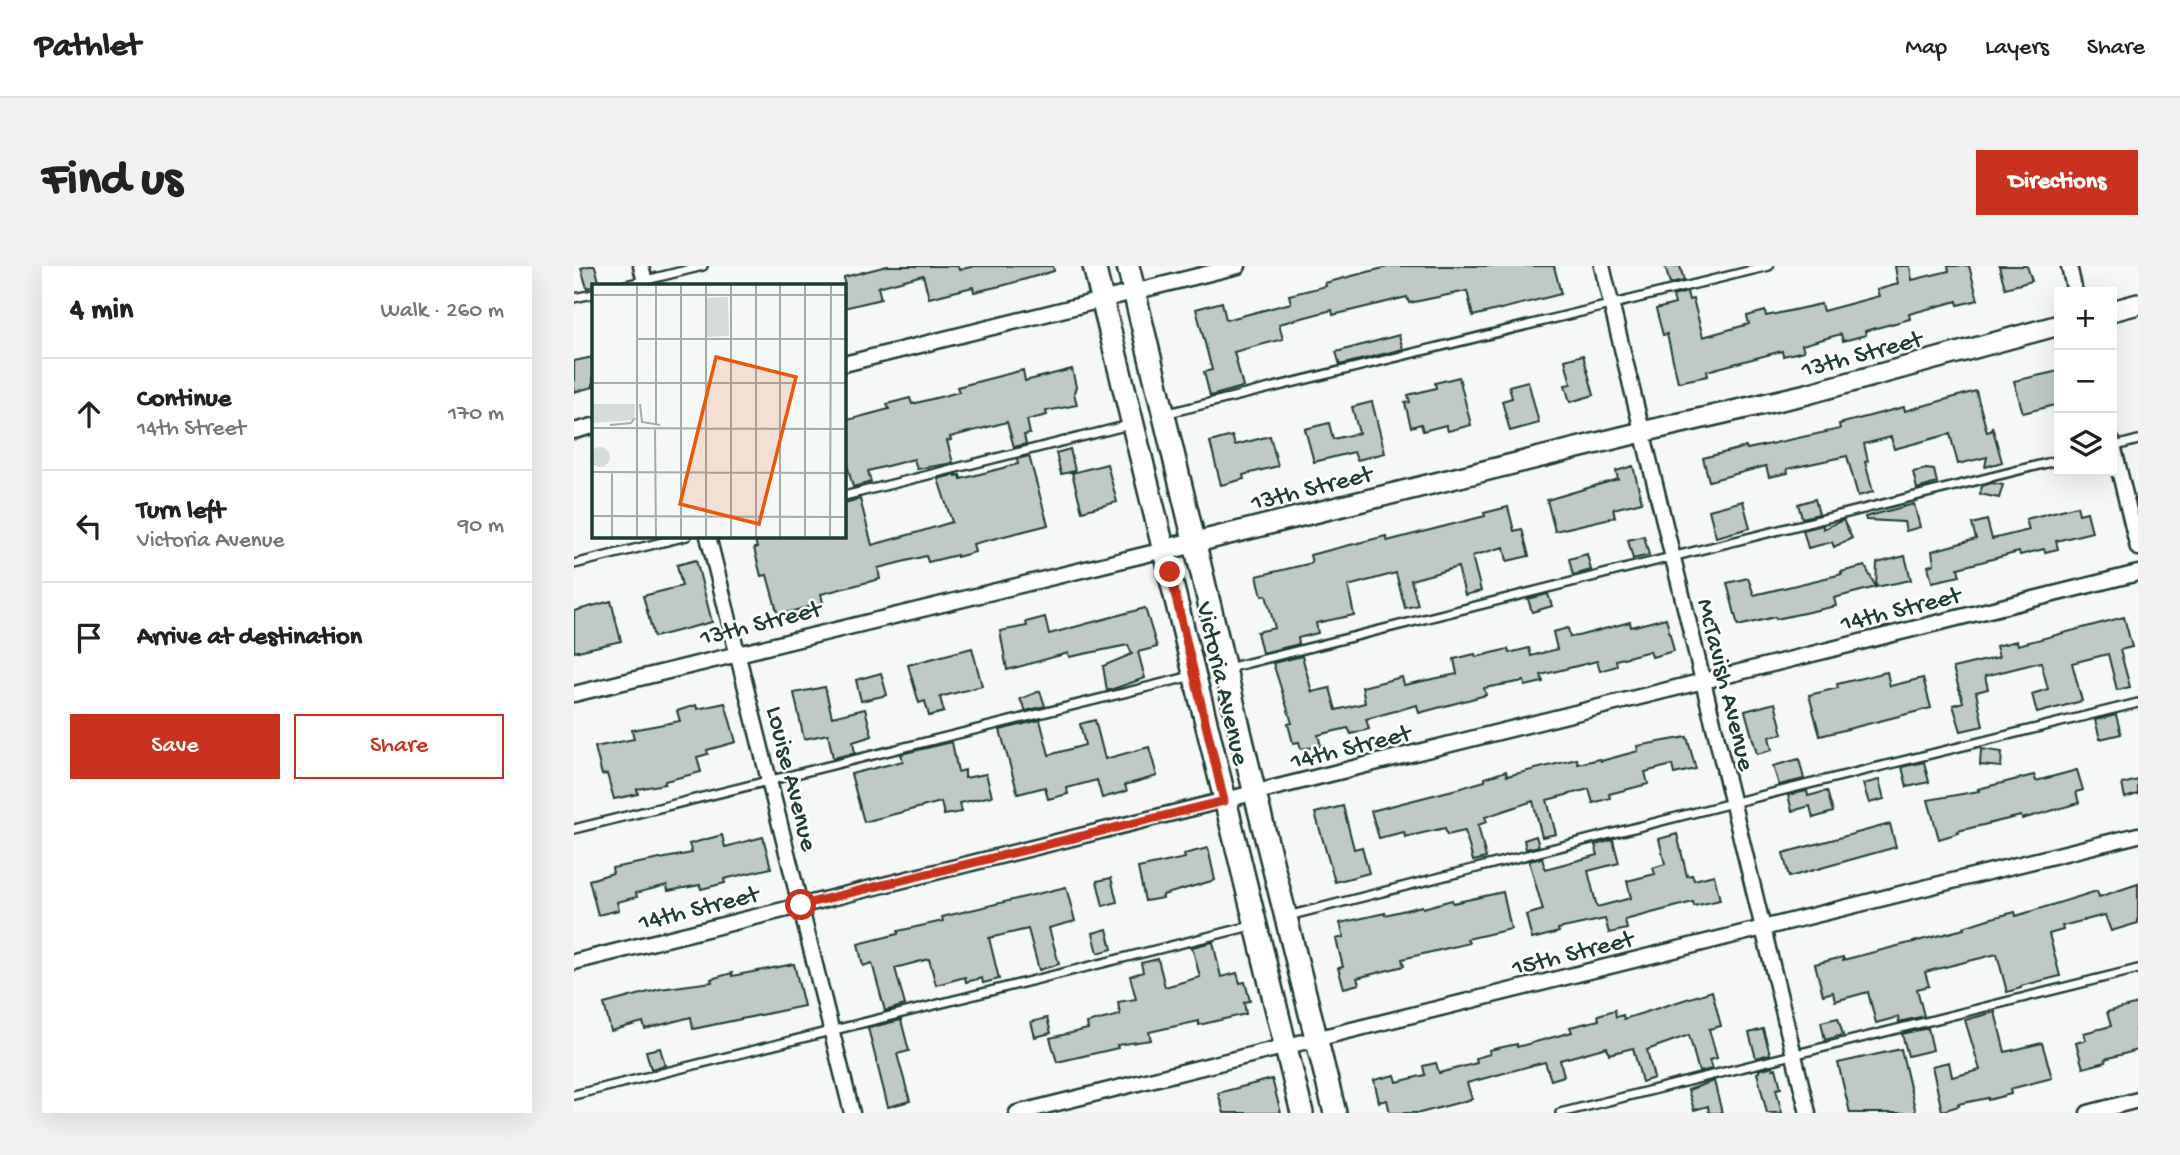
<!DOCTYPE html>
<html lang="en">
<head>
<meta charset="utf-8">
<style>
  body { margin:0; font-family:"Gochi Hand",sans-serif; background:#f2f2f2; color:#222 }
  .controls { position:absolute; right:21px; top:21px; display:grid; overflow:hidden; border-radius:0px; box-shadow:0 7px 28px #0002 }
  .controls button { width:63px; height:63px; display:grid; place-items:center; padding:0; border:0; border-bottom:2px solid #e0e0e0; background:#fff; color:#222; font:35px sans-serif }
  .stop { position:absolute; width:21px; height:21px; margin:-16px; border:5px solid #c8321e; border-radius:50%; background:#fff }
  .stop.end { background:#c8321e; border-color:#fff; box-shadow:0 2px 7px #0008 }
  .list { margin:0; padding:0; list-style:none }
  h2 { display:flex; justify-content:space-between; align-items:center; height:91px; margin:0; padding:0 28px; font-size:30px }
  h2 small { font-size:23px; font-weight:400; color:#767676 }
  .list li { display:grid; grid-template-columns:46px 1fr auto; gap:21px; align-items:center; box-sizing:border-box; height:112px; padding:0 28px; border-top:2px solid #e0e0e0 }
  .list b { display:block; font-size:26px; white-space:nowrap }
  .list p { margin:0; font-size:23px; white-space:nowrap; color:#767676 }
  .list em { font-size:23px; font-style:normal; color:#767676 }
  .actions { display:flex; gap:14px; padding:21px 28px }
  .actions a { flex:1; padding:16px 0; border:2px solid #c8321e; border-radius:0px; text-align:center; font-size:24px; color:#c8321e }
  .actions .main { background:#c8321e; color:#fff }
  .icon { flex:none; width:38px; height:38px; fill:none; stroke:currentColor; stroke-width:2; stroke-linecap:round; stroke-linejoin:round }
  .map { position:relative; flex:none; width:1564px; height:847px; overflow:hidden; border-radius:0px }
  header { display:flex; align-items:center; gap:42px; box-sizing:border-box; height:98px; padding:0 35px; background:#fff; border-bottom:2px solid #e0e0e0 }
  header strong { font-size:33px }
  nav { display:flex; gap:38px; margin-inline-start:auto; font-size:24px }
  .intro { display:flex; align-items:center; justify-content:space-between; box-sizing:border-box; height:168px; padding:0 42px }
  h1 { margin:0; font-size:49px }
  .button { padding:18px 32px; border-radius:0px; background:#c8321e; color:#fff; font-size:24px; font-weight:700 }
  main { display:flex; gap:42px; padding:0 42px }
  aside { flex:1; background:#fff; border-radius:0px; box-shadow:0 7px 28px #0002 }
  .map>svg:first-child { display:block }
  .building { fill:#c0c9c6; stroke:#1f3d34; stroke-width:2 }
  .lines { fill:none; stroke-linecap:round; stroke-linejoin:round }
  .lane-casing { stroke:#1f3d34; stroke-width:12 }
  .street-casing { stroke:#1f3d34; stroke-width:19 }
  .secondary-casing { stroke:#1f3d34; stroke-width:24 }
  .primary-casing { stroke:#1f3d34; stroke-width:26 }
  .lane { stroke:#fff; stroke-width:7 }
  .street { stroke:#fff; stroke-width:14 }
  .secondary { stroke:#fff; stroke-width:19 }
  .primary { stroke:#fff; stroke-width:21 }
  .route { stroke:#c8321e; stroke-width:9 }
  .labels { text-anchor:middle; stroke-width:5; stroke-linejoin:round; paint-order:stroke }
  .street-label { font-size:26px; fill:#1f3d34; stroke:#fff }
  .inset-road { fill:none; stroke:#a0ada9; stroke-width:2 }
  .view { fill:#e8590c; fill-opacity:0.15; stroke:#e8590c; stroke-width:3.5 }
  .inset-edge { fill:none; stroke:#1f3d34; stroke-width:3.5 }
</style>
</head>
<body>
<header>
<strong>Pathlet</strong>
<nav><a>Map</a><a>Layers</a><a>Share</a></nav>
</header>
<div class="intro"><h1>Find us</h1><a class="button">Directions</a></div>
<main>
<aside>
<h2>4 min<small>Walk · 260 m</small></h2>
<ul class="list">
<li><svg class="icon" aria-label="ahead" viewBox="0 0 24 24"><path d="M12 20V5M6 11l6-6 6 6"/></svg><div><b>Continue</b><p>14th Street</p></div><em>170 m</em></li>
<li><svg class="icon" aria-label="left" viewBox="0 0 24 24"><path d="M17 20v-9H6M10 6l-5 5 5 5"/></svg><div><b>Turn left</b><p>Victoria Avenue</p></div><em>90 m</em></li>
<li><svg class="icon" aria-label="arrive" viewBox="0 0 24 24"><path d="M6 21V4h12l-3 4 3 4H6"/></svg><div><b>Arrive at destination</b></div></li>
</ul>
<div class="actions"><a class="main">Save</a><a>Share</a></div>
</aside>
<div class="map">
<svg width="1564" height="847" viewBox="0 0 1564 847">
  <rect width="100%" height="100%" fill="#f6f7f7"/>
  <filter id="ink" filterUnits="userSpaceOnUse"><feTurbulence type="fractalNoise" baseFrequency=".0143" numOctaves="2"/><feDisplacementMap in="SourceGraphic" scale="14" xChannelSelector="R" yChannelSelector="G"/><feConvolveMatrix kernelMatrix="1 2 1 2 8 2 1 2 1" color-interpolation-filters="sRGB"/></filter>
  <g filter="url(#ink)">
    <path class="building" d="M15,0H21L26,19L13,22L7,2Z
      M313,0H384L385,4L400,0H479L480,5L431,19L400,26L399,21L355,32L349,9L304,21L307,33L270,42V11Z
      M817,0H980L987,28L899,50L893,25L835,37L833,31L759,49L758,44L705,58L709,73L660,86L669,121L636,130L630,106L638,104L622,43L648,36L652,54L717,37L715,29L752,20L751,17Z
      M1091,0H1106L1110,15L1096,18Z
      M1321,0H1336L1338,14L1375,5L1374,0H1395L1404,34L1384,39L1383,35L1335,48L1336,53L1291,65L1292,69L1269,75L1267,68L1228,79L1230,85L1209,90L1208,85L1133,105L1134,110L1104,116L1093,68L1089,69L1082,43L1101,38L1099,30L1113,26L1115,34L1119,33L1129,71L1175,58L1173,50L1191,45L1192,50L1247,38L1249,45L1305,30L1303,24L1324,18Z
      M1425,0H1453L1458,15L1431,22Z
      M825,69L829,83L766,99L762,86Z
      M1009,89L1020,129L996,136L991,119L997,118L991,94Z
      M19,91V121L0,126V95Z
      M498,103L502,121L500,127L503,139L472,145L473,149L453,154L456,168L450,169L452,178L440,181L433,156L376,171L377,174L373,175L379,197L343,203L340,193L294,205L297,216L279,221L270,187V155L315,143L313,138L336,132L338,138L385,126L383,121L449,104L451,115Z
      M1485,105V138L1449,147L1440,115Z
      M885,111L897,159L874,165L872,159L849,165L847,158L837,161L831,137L836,136L834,129L862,122L861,117Z
      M954,115L965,157L936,165L928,135L938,132L935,120Z
      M1402,125L1413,166L1417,165L1418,160L1428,196L1411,201L1413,191L1384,198L1376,168L1320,183L1317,171L1290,178L1294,195L1291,196L1299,226L1284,230L1273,190L1213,203L1214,207L1195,211L1192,200L1135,215L1129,192L1172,181L1173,183L1266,163L1265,158L1330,141L1331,145Z
      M798,136L811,187L783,194L780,186L740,196L731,163L755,157L759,173L785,167L778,141Z
      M658,170L661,179L696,170L704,200L669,209L670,213L647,219L636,176Z
      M496,183L501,205L487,208L482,187Z
      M455,190L474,259L399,278L401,286L383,291V289L354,296L352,290L304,302L306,313L247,328L249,337L204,349L193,309L187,310L180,282H183L180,270H270V237L286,233L298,279L345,266L378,256L364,213L382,208V210L386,209L387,213L444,198L443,193Z
      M533,198L543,236L508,245L498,207Z
      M1059,200L1068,236L1039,243L1041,251L981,265L973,234L1044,213L1042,205Z
      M1352,203L1360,204L1363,217L1343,223L1339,206Z
      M1418,217L1429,219L1425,232L1406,228L1408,220Z
      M1241,233L1245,248L1228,252L1224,238Z
      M1169,235L1176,262L1142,271L1135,244Z
      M1340,238L1346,261L1332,265L1330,256L1292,254L1291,251Z
      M1503,240L1505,248L1513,246L1518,266L1482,275L1484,283L1471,286L1470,283L1446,289L1445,286L1384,302L1386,310L1358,316L1354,300L1360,298L1358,285L1402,273L1398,258L1413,254L1418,273L1455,264L1452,253Z
      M934,241L940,265L948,263L955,290L933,295L930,281L898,290L907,325L891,329L884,301L837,314L844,339L831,342L822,307L774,320L780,349L742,357L744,367L724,372L725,378L688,387L683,366L701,362L692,329L688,330L683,310L738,297L736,289L812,270L813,275L911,250L910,247Z
      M1269,254L1278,272L1260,281L1258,276L1234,282L1229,264L1249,259V263Z
      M1070,270L1075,289L1059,293L1054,274Z
      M1013,288L1017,304L999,309L995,293Z
      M1331,290L1337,314L1302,321L1303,297Z
      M122,294L138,356L80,371L69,330L108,320L103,299Z
      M1291,300L1302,321L1260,332L1262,340L1202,353L1201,351L1164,360L1153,317L1174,312L1180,329L1268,308L1267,306Z
      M974,328L978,340L958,346L954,333Z
      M37,335L47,375L0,386V345Z
      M571,342L583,381L564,386L571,412L533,425L529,400L558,388L554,379L495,391L494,387L433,404L426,365L453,360L452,356L471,351L475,368Z
      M1550,351L1558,381L1546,384L1556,421L1543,424L1534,388L1498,397L1508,435L1463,447L1458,428L1474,423L1467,396L1411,410L1414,423L1402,426L1409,460L1387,465L1379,439L1389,436L1379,402L1425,391L1422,380L1443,375L1444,379Z
      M1092,352L1100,385L1078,391L1076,385L1042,394L1043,400L1026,405L1023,395L967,409L969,416L951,420L950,415L910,422L912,429L845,447L843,439L792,453L795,463L777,468L774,462L744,469L747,480L727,483L725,476L719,477L714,458L718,457L699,397L728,390L738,426L756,422L762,444L791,437L788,421L828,411L830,419L883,408L880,393L901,388L902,391L934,383L935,387L955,382L957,390L983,383L979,366L994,362L996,371L1004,370L1056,356L1057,361Z
      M398,382L408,420L366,431L370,446L355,450L351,435L345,437L334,399Z
      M1313,406L1316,420L1349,412L1357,442L1246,470L1235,429L1264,422L1263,418Z
      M307,407L313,429L287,435L282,414Z
      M251,421L258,451L291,443L298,470L279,476L281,487L259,492L254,468L230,473L220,427Z
      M466,425L471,440L452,445L446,433Z
      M151,437L162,476L133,484L134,488L123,491L127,506L91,515V518L63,523L64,528L40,533L33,508L28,509L21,481L60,473L58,464L106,455L103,445L122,439L123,443Z
      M1201,437L1209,468L1195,471L1198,484L1183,488L1171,445Z
      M1542,449L1547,468L1526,473L1521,454Z
      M466,454L475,489L511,479L506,458L521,454L531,493L575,481L583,510L551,519L553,525L528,532L523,514L493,522L494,528L474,533L471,521L444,528L426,464Z
      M1113,471L1122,503L1100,508L1098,499L1071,506L1074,518L1035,528L1036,532L1019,537L1015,523L973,534L982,568L968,571L959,535L911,551L913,556L904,559L912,592L899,595L891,565L873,569L871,562L831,571L830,566L805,572L797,545L883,523L911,515V512L932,505L933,510L1003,493L1004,498L1026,493L1027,495L1064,485L1063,480Z
      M378,476L384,506L391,504V512L412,508L418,530L386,537L388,546L370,549L367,536L290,556L277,508L329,495L327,488Z
      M1407,483L1428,486L1427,501L1406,499Z
      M1225,493L1230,513L1205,519L1199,500Z
      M1350,496L1355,516L1333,521L1328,501Z
      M1503,504L1509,524L1502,526L1505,537L1448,553L1447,550L1384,565L1385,567L1365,573L1354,534L1405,525L1404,523L1460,509L1462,515Z
      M1305,514L1310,533L1295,537L1289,518Z
      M1564,514V528L1551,532L1548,518Z
      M1233,525L1234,530L1253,525L1259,546L1239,552L1236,540L1218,545L1214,529Z
      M769,540L780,583L788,581L795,607L761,616L741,547Z
      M1316,558L1322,581L1215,611L1209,587Z
      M1103,568L1113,610L1118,609L1120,614L1140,609L1146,634L1120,640L1119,636L1051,654L1053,663L1035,667L1031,653L984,663L985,666L958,673L952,649L969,644L955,595L968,592L971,603L1024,589L1021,579L1039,574L1045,597L1014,605L1023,641L1057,632L1053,615L1081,608L1079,602L1091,598L1085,573Z
      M148,569L151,581L189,571L197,602L150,613L151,617L127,623L126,619L94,625L93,619L62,627L63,631L43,636L45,644L24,649L15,614L39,607L38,602L118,587L115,578Z
      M962,570L965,580L952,583L950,574Z
      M634,582L641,614L589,629V632L571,635L564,602L611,592L610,588Z
      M537,612L543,636L529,640L523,615Z
      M1564,618V657L1537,665L1531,649L1488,660L1489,664L1475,668L1486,710L1447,720V722L1433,726L1423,688L1351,706L1355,720L1343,723L1350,750L1325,756L1324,751L1302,757L1294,726L1261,735L1259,726L1249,729L1241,698L1269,691V694L1390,663L1389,661L1414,653L1441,646L1442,650L1523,625L1525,631Z
      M492,621L501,655L475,662L485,698L465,704L454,663L415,672L425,713L409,717L408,712L392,716L391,711L362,719L355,693L321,702L331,739L311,745L298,697L289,700L284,678L324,668V665L369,655L368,651Z
      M929,626L937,663L893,673L895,677L828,693L830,700L783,712L785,718L770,722L764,702L769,701L762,673L770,671L766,657L811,647V649L848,640L849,642L878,634L879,637Z
      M533,663L538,683L524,687L519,667Z
      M639,676L647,711L663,707L666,717L671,716L676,735L670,736L672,748L625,759V755L575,766L577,774L543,779L544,782L483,796L476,772L514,763L513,757L546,749L544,736L562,733L556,710L569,706L567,697L584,693L591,721L626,711L618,681Z
      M220,698L230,740L119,763L117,751L71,763L69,756L37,765L30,738L86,723L138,716L137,713L158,707V710Z
      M1138,725L1147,760L1135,763L1143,792L1135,794L1138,803L1125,806L1115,769L1073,784L1080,812L1068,816L1059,782L1035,788L1033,781L986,794L990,810L977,814L971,796L893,817L898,833L846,847H816L813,834L805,836L800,814L821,809L823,816L851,809L849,800L862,797L865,807L903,797L902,792L916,788L915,784L943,778V781L998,766L996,761L1025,754L1024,749L1041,744L1042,751L1049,749L1050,753Z
      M1564,738V762L1561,763L1564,784L1531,793L1532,796L1509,802L1502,777L1512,774L1510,767L1537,760L1533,746Z
      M1421,746L1431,786L1468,777L1478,812L1436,823L1437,828L1414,834V832L1384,838L1385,840L1368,845L1358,800L1375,796L1378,811L1406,804L1391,754Z
      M473,752L477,767L461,771L457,756Z
      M1264,752L1269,769L1251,774L1247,756Z
      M327,754L335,785L323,788L336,835L314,841L294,762Z
      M1354,762L1359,784L1334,790L1328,768Z
      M1189,763L1196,788L1182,792L1175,767Z
      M86,782L91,799L77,803L72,785Z
      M1327,783L1342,847H1276L1264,797Z
      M1199,800V803L1202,802L1207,822L1202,823L1208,847H1193L1183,807L1185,806V804Z
      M698,813L707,847H650L644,827Z
      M1140,815L1148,847H1135L1134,840L1120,844L1114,824Z"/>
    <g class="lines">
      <defs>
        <path id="lane" d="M52,19L129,0
          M0,32L19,28
          M590,148L1195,0
          M1538,181L1564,174
          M270,230L555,159
          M0,298L113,270
          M654,402L1485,194
          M0,563L618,410
          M714,650L1158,537L1564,437
          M0,829L681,659
          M986,847L1564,703"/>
        <path id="street" d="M67,0L72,19
          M1028,0L1234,847
          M1495,0L1501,26
          M270,98L664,0
          M0,165L19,160
          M1538,175L1564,282
          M134,270L278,847
          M0,428L590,284
          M0,696L1564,307
          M443,847L1564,569
          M1514,847L1564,834"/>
        <path id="secondary" d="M1538,45L1564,38
          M590,284L1068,166L1233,128L1485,59"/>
        <path id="primary" d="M520,0L728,847
          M554,0L681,528L761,847"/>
      </defs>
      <use href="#lane" class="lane-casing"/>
      <use href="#street" class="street-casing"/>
      <use href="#secondary" class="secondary-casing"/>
      <use href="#primary" class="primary-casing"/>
      <use href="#lane" class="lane"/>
      <use href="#street" class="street"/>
      <use href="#secondary" class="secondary"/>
      <use href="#primary" class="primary"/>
    </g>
  </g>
  <g class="lines" filter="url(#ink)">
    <path class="route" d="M227,639L650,535L596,306"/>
  </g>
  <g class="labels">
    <g class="street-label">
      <text transform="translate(1287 86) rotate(-15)" y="9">13th Street</text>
      <text transform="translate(737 220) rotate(-14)" y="9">13th Street</text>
      <text transform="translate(1326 341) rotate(-14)" y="9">14th Street</text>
      <text transform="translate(186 355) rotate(-14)" y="9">13th Street</text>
      <text transform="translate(651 417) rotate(77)" y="9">Victoria Avenue</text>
      <text transform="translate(1154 418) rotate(76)" y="9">McTavish Avenue</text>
      <text transform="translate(776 479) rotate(-14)" y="9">14th Street</text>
      <text transform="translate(220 512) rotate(76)" y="9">Louise Avenue</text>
      <text transform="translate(124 640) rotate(-14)" y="9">14th Street</text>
      <text transform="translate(998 685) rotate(-14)" y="9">15th Street</text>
    </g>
  </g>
  <g transform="translate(18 18)">
    <rect width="254" height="254" fill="#f6f7f7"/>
    <path d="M136,13L137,52L115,53V14ZM0,120H43L42,136L0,139ZM-2 173a10 10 0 1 1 20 0a10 10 0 1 1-20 0Z" fill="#d6dcdb"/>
    <path class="inset-road" d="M45,0V254M89,0V254M114,0V254M164,0V254M213,0V254M0,11H254M46,55H254M0,99H254M48,120L50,138L68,141M18,141L39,139L43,134M64,141V0M0,144L254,145M63,144L64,254M0,188L254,189M20,188V254M0,232L254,233M139,254V0M188,254V0M238,254L239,0"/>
    <path class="view" d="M124,73L204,93L167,240L88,220Z"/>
    <rect width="254" height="254" class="inset-edge"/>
  </g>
</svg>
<div class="controls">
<button>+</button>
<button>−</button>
<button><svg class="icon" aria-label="layers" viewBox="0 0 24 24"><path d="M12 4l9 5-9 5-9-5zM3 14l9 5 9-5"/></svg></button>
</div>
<div class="stop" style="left:227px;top:639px"></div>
<div class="stop end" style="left:596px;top:306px"></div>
</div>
</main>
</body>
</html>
